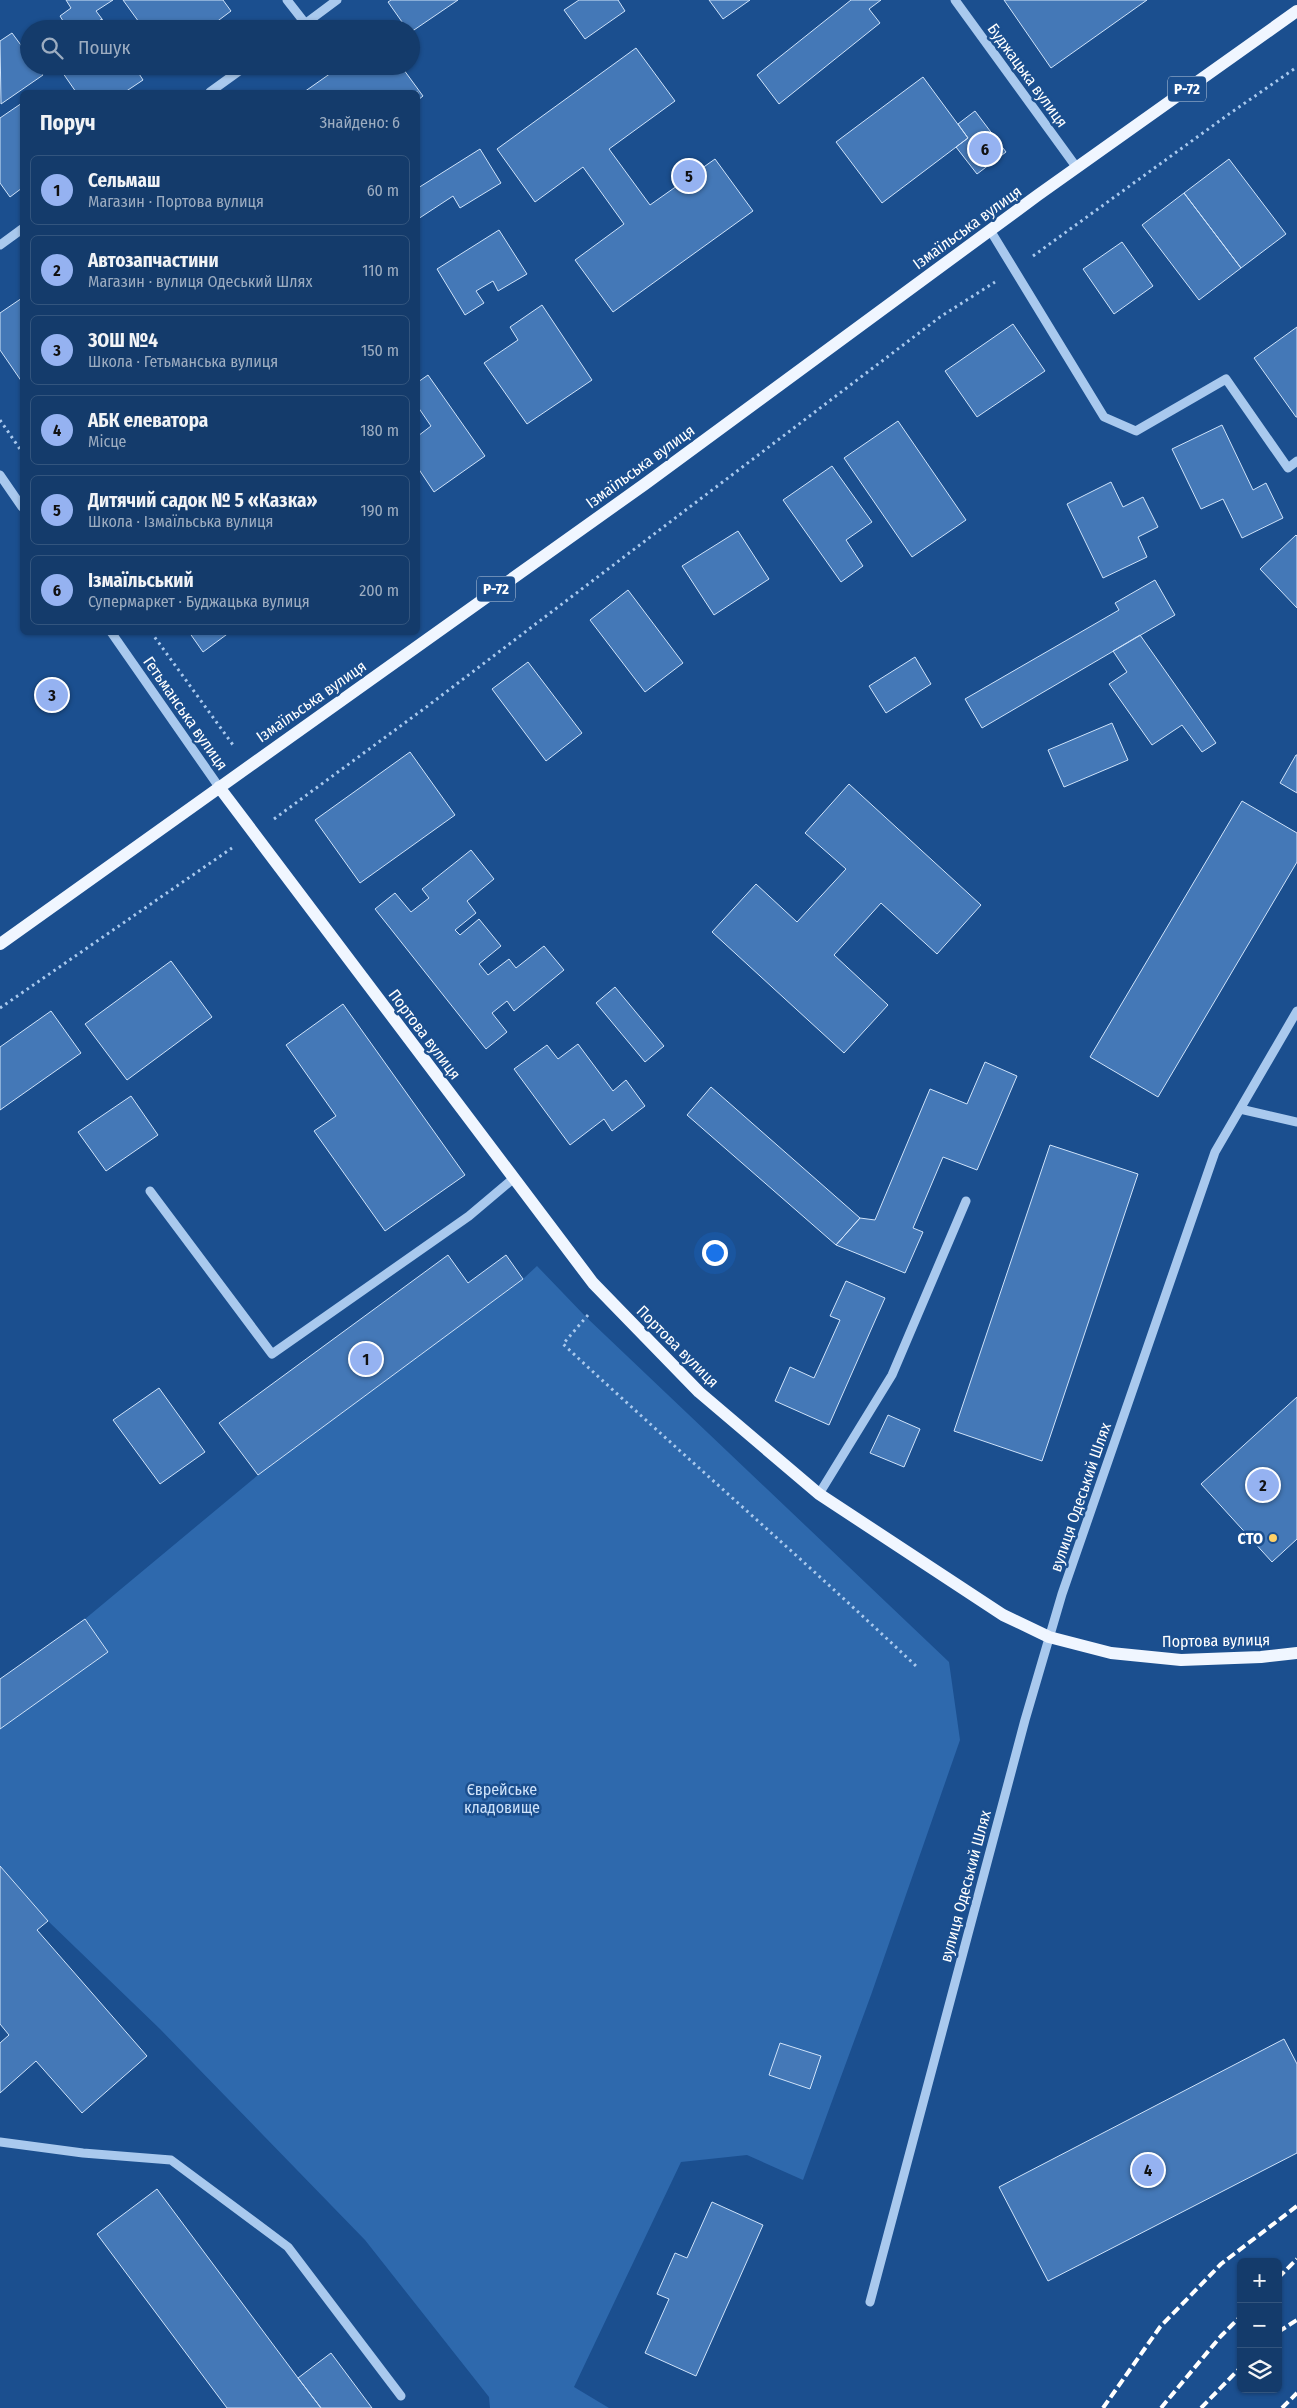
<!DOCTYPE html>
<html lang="uk">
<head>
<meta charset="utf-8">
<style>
  body { margin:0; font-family:"Fira Sans Condensed",sans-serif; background:#214673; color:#f1f3f6 }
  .controls { position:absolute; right:15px; bottom:15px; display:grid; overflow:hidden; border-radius:8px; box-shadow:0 1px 4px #0004 }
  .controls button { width:45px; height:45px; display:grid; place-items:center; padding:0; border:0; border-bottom:1px solid #33557e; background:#143b6b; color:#f1f3f6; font:25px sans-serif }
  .you { position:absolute; left:714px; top:1252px; width:18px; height:18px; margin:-12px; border:4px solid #fff; border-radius:50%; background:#1a73e8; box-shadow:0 0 0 8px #1a73e833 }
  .badge { display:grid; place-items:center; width:32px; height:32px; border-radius:50%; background:#95b2f1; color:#111; font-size:16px; font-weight:700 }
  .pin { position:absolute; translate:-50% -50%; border:2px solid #fff; box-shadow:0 1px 5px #0006 }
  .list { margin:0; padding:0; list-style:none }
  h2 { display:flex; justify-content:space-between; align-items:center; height:65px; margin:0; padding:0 20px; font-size:21px }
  h2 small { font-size:16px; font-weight:400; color:#9dadc1 }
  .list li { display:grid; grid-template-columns:32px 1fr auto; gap:15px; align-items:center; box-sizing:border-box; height:70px; margin:0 10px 10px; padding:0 10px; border:1px solid #33557e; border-radius:8px }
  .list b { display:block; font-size:19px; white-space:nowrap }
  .list p { margin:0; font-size:16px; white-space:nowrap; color:#9dadc1 }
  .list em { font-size:16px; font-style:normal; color:#9dadc1 }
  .icon { flex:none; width:28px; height:28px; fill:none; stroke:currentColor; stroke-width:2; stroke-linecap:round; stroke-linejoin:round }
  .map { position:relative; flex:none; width:1297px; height:2408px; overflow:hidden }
  .search { position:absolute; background:#143b6b; box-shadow:0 1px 4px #0004; left:20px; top:20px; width:400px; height:55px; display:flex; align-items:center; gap:12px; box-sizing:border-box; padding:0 18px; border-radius:28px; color:#9dadc1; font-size:19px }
  .panel { position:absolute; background:#143b6b; box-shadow:0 1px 4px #0004; left:20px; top:90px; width:400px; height:545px; border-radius:8px }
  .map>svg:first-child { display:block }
  .green { fill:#2e69ad }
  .building { fill:#4478b7; stroke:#cfe3fa }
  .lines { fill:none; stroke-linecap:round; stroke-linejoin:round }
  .path { stroke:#a9c9ee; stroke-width:3; stroke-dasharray:2.5 4; stroke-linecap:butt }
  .minor { stroke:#a9c9ee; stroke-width:9 }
  .major { stroke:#f0f6ff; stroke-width:12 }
  .rail { stroke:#fff; stroke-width:4; stroke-dasharray:9 4; stroke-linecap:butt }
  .poi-dot { fill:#ffd166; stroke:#1b4f8f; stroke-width:2 }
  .labels { text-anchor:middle; stroke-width:5; stroke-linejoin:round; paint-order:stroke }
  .shield { fill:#1b4f8f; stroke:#bbcadd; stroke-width:1 }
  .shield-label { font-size:15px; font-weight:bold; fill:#fff }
  .street-label { font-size:16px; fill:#fff; stroke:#1b4f8f }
  .poi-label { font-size:16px; font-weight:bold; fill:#fff; stroke:#1b4f8f; text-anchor:end }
  .park-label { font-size:16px; fill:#cfe3fa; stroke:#1b4f8f }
</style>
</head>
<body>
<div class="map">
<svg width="1297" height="2408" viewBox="0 0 1297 2408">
  <rect width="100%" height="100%" fill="#1b4f8f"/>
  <path class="green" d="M537,1266L586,1317L949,1662L960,1740L871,1995L803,2180L747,2155L681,2162L574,2387L609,2408H490L489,2397L365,2240L160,2029L48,1921L0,1866V1729L108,1652L85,1619L258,1475L523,1279Z"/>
  <path class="building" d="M66,0H113L96,11L102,19L88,29H68L60,16L71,8Z
    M123,0H223L231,11L207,29H144Z
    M391,0H458L411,32V29H407L388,2Z
    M579,0H618L625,11L585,39L564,10Z
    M709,0H750L723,19Z
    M851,0H881L869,9L880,23L779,104L757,75Z
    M1004,0H1147L1051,68Z
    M102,19L108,29H88Z
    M12,33L29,56V66H36L43,75L1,104L0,41Z
    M636,48L675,101L609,149L650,205L715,159L753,211L613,312L575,260L624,224L583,167L535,202L497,149Z
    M58,66H134L143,80L125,92H76Z
    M341,66H401L423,96L418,100V92H304Z
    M923,77L968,138L882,203L836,142Z
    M22,103V188L10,197L0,183V118Z
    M975,111L1006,152L977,174L956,147L968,138L958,124Z
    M480,149L501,183L460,208L453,196L418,219V188Z
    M1229,159L1286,234L1241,268L1184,193Z
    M1184,193L1241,268L1199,300L1142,225Z
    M499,230L527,274L498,291L493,281L476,291L484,303L465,315L437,269Z
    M1122,242L1153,286L1114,314L1083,269Z
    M22,298V382L0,350V313Z
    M542,305L592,380L527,424L484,363L518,340L510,327Z
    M1013,324L1045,371L977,417L945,371Z
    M1297,327V417H1296L1254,358Z
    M428,375L485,456L434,492L418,468V436L431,426L418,407V382Z
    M898,421L966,520L912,557L844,458Z
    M1222,425L1253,490L1266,483L1283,518L1242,538L1223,499L1201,509L1172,449Z
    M832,466L872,522L846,540L863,566L841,582L783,500Z
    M1111,482L1123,507L1143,497L1158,527L1138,537L1147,557L1103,578L1067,504Z
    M738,531L769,579L714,615L682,566Z
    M1296,535L1297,536V608L1260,569Z
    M1155,580L1175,615L982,728L965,699L1119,610L1115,603Z
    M628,590L683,663L645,692L590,620Z
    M189,632H230L203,652Z
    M1140,635L1216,743L1202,752L1182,725L1152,745L1109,684L1127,672L1113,651Z
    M915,657L931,684L886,713L869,686Z
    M528,662L582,733L546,761L492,689Z
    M1112,723L1128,760L1064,787L1048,750Z
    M410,752L455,815L360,883L315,820Z
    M1296,755H1297V793L1280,783Z
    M849,784L981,905L937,954L881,903L834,955L888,1005L844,1053L712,932L756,884L797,922L846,869L805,833Z
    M1242,801L1297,833V862L1158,1097L1090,1057Z
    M471,850L494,879L467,901L476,913L455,930L460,935L479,919L501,946L479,964L488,975L509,959L516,968L544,946L564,970L514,1011L507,1001L492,1013L507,1032L486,1049L375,909L395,893L411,912L429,898L422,889Z
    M171,961L212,1017L127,1080L85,1024Z
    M615,987L664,1046L645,1062L596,1003Z
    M343,1004L465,1175L385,1231L314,1131L336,1116L286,1045Z
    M51,1011L81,1053L0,1110V1047Z
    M578,1044L613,1091L626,1080L645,1106L612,1131L604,1119L570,1145L514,1069L547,1045L558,1059Z
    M985,1062L1017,1076L977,1170L943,1157L913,1228L923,1232L905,1273L836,1245L860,1218L875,1220L930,1089L967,1104Z
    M711,1087L860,1218L836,1245L687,1115Z
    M131,1096L158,1135L106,1171L78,1132Z
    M1050,1145L1138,1174L1042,1461L954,1431Z
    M448,1255L468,1283L506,1255L523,1279L258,1475L219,1423Z
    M846,1281L885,1298L829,1425L775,1401L790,1367L814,1378L840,1320L830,1316Z
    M159,1388L205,1452L160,1484L113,1420Z
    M1297,1397V1539L1272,1562L1201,1484Z
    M888,1415L920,1429L904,1467L870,1453Z
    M85,1619L108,1652L0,1729V1679Z
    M0,1866L48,1921L37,1930L147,2056L82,2113L36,2061L0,2093V2043L9,2035L0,2024Z
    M1284,2039L1297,2064V2153L1048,2281L999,2187Z
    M780,2043L821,2056L810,2089L769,2075Z
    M157,2189L298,2378L321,2408H227L97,2234Z
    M712,2202L763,2225L696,2376L645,2353L669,2299L657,2294L675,2253L687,2258Z
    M331,2353L372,2408H321L298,2378Z"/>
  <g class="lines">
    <path class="path" d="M1033,256L1229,114L1297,67
      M0,420L22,452
      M151,632L233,745
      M274,819L425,708L940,317L995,282
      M0,1008L232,848
      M588,1315L563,1344C680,1453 801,1557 917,1667"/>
    <path class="minor" d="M287,0L305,23
      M955,0L1077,168
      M298,29L337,0
      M210,92L246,66
      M990,230L1104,417L1136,431L1226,379L1288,468L1297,461
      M0,245L22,229
      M0,475L22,507
      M111,632L219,787
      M1240,1109L1297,1122
      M150,1191L272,1354L469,1216L514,1178
      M819,1494L892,1375L966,1201
      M0,2142L83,2153L171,2160L288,2247L401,2396
      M870,2302L1025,1720L1062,1594L1215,1152L1297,1011"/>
    <path class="major" d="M219,787L593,1283L699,1392L819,1494L1003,1615L1049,1637L1111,1653L1181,1660L1261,1657L1297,1653
      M0,944L645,484L1038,195L1297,11"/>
    <path class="rail" d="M1278,2278L1297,2259
      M1278,2332L1297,2320
      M1103,2408L1160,2327L1221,2264L1297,2206
      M1161,2408L1221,2336L1241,2316
      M1201,2408L1241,2367
      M1282,2408L1297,2393"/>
  </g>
  <circle class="poi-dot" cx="1273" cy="1538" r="5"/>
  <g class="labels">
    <g class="shield">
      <rect x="1168" y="76.5" width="38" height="25" rx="4"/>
      <rect x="477" y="576.5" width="38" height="25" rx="4"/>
    </g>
    <g class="shield-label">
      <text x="1187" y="94">Р-72</text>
      <text x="496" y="594">Р-72</text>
    </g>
    <g class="street-label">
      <text transform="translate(1028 75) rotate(54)" y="6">Буджацька вулиця</text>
      <text transform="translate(967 227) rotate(-36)" y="6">Ізмаїльська вулиця</text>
      <text transform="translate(640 466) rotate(-36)" y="6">Ізмаїльська вулиця</text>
      <text transform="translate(311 701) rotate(-35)" y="6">Ізмаїльська вулиця</text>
      <text transform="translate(186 713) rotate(55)" y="6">Гетьманська вулиця</text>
      <text transform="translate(425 1034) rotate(53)" y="6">Портова вулиця</text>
      <text transform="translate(678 1346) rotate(45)" y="6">Портова вулиця</text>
      <text transform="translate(1080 1497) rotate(-71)" y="6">вулиця Одеський Шлях</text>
      <text transform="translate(1216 1640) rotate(-1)" y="6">Портова вулиця</text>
      <text transform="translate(965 1886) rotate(-75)" y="6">вулиця Одеський Шлях</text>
    </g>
    <g class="poi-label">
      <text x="1263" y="1544">СТО</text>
    </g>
    <g class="park-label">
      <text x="502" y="1795">Єврейське<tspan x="502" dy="18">кладовище</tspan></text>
    </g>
  </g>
</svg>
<div class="controls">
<button>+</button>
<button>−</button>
<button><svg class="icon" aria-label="layers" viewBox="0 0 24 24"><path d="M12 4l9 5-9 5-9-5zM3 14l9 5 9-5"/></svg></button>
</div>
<div class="you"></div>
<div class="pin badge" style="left:366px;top:1359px">1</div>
<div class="pin badge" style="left:1263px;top:1485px">2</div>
<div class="pin badge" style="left:52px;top:695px">3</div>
<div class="pin badge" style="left:1148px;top:2170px">4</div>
<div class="pin badge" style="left:689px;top:176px">5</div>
<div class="pin badge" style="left:985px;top:149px">6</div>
<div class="search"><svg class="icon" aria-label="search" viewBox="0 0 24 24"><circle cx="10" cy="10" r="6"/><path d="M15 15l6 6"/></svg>Пошук</div>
<section class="panel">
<h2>Поруч<small>Знайдено: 6</small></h2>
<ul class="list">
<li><span class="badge">1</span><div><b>Сельмаш</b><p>Магазин · Портова вулиця</p></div><em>60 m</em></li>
<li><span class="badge">2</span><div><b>Автозапчастини</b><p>Магазин · вулиця Одеський Шлях</p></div><em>110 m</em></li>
<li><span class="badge">3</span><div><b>ЗОШ №4</b><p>Школа · Гетьманська вулиця</p></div><em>150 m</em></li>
<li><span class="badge">4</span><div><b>АБК елеватора</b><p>Місце</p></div><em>180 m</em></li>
<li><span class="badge">5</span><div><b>Дитячий садок № 5 «Казка»</b><p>Школа · Ізмаїльська вулиця</p></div><em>190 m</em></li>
<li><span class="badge">6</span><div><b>Ізмаїльський</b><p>Супермаркет · Буджацька вулиця</p></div><em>200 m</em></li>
</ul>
</section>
</div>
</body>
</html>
